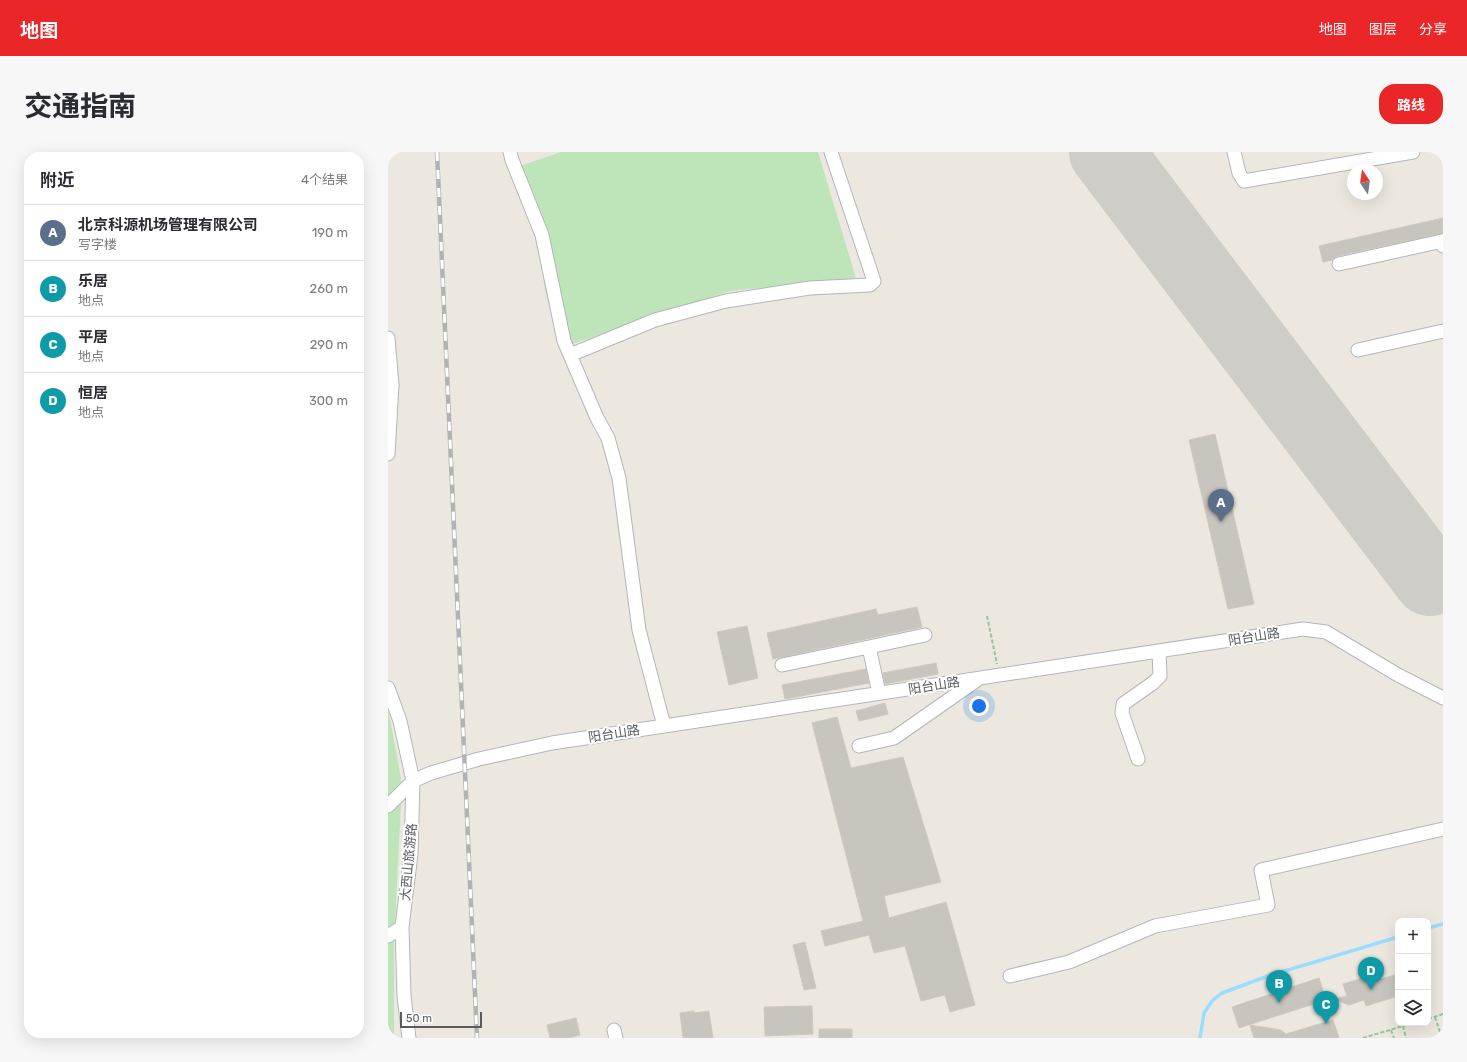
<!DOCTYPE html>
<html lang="zh">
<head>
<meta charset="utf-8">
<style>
  body { margin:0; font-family:Rubik,"Noto Sans SC",sans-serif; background:#f7f7f7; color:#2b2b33 }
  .controls { position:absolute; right:12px; bottom:12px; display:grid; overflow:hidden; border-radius:8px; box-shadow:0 4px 16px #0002 }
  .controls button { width:36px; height:36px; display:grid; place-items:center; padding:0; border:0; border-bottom:1px solid #e1e1e2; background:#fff; color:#2b2b33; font:20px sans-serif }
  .compass { position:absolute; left:959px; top:12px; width:36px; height:36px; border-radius:50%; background:#fff; box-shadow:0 4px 16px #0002; rotate:347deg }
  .scale { position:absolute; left:12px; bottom:10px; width:82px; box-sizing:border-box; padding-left:4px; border:2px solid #585c60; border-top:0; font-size:11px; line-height:14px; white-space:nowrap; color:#585c60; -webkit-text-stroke:3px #fff; paint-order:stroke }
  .you { position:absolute; left:591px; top:554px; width:14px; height:14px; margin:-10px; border:3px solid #fff; border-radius:50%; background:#1a73e8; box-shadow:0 0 0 6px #1a73e833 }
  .badge { display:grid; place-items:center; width:26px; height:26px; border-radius:50%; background:#ea2629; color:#fff; font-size:13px; font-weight:700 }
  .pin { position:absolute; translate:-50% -33px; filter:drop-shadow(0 1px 2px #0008) }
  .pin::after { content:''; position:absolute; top:21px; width:14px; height:12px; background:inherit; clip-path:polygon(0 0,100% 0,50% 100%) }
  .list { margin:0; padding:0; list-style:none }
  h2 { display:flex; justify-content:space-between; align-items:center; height:52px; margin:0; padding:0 16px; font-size:17px }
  h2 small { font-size:13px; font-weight:400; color:#7c7c81 }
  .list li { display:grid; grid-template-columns:26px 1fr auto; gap:12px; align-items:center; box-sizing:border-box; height:56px; padding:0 16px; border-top:1px solid #e1e1e2 }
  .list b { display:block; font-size:15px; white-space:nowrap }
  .list p { margin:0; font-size:13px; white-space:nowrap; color:#7c7c81 }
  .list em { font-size:13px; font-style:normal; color:#7c7c81 }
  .icon { flex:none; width:22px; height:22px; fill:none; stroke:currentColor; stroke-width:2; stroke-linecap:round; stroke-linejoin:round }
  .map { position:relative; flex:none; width:1055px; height:886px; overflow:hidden; border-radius:16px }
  header { display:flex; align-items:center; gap:24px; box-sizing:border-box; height:56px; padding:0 20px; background:#ea2629; color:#fff }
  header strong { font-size:19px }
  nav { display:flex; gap:22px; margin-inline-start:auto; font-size:14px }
  .intro { display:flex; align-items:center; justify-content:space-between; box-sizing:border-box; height:96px; padding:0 24px }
  h1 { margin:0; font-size:28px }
  .button { padding:10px 18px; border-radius:16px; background:#ea2629; color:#fff; font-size:14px; font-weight:700 }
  main { display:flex; gap:24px; padding:0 24px }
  aside { flex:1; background:#fff; border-radius:16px; box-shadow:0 4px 16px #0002 }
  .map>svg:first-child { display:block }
  .green { fill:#bee4ba }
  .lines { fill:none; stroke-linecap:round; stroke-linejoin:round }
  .stream { stroke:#9bddff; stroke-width:3.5 }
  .runway { stroke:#cecdc8; stroke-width:74 }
  .building { fill:#c8c4be; stroke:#d0c8bd }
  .minor-casing { stroke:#b2b6ba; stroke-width:15 }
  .path { stroke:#93c59d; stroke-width:2; stroke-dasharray:4 2; stroke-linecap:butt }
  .minor { stroke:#fff; stroke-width:13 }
  .rail-casing { stroke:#b1b2b2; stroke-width:4.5 }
  .rail { stroke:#fff; stroke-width:3; stroke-dasharray:9; stroke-linecap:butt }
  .labels { text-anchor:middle; stroke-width:4; stroke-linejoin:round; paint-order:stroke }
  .street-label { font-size:13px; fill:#585c60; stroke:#fff }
</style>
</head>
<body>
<header>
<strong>地图</strong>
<nav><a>地图</a><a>图层</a><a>分享</a></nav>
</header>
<div class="intro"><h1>交通指南</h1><a class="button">路线</a></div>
<main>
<aside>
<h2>附近<small>4个结果</small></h2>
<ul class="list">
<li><span class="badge" style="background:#5c6f8a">A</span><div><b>北京科源机场管理有限公司</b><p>写字楼</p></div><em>190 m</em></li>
<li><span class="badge" style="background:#0f9aa8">B</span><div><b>乐居</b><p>地点</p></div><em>260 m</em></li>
<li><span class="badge" style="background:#0f9aa8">C</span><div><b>平居</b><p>地点</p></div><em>290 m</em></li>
<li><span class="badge" style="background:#0f9aa8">D</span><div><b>恒居</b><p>地点</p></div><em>300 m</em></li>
</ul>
</aside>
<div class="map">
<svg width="1055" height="886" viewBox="0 0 1055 886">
  <rect width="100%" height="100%" fill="#ece8df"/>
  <path class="green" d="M173,0H430L468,126L342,139L172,196L157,138L150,82L123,17Z
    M0,556L14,632L6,793V886H0Z"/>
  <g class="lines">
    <path class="stream" d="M1040,776L1055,772
      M812,886L816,861L824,849L834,841L880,824L1010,785"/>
    <path class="runway" d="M718,0L1042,427"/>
  </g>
  <path class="building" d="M1055,66V81L949,104L944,108L935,110L931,94Z
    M827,282L866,452L840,457L801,288Z
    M529,455L534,475L385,507L379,481L488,457L490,463Z
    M359,474L370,526L341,533L329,480Z
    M548,511L550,522L497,532L495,521Z
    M478,517L481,531L397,547L394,533Z
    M497,551L500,562L471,569L468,559Z
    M449,565L463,616L515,605L553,730L496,744L501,766L558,750L587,853L562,860L557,843L533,849L517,794L486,801L481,783L437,794L433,779L475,769L424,571Z
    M417,790L428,836L416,838L405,793Z
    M970,821L982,825L987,829L1010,822V844L978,854L976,848L961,853L946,847L959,844L955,832L972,827Z
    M931,826L938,848L851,876L844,855Z
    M424,854L425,882L377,884L376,855Z
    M306,859V861L321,859L325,886H295L292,861Z
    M188,866L192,883L180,886H162L159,873Z
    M945,868L951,886H866L862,873L893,878L898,882Z
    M431,877H464V886H431Z"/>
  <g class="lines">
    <defs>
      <path id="minor" d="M122,0L124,8L154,83L176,189L209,266L220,286L231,326L251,478L276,574
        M846,0L851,21L856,29L1025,0
        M951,112L1054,89L1055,94
        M0,186L4,233L0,302
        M970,198L1055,179
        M182,203L267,168L338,149L422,136L482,133L486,129L443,0
        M481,495L537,483
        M394,513L481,495L491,541
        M0,536L12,569L25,629L23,702L14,775L16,844L21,886
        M471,594L506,586L589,528
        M750,607L734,561L735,552L765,531L772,524L771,499
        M0,654L25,629L43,621L91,607L164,591L915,477L938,480L1010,523L1055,546
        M0,784L14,775
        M622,824L681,810L767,774L880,753L873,718L1055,677
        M226,878L228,886"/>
    </defs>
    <use href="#minor" class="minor-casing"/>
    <path class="path" d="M599,464L609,512
      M1047,865L1054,886
      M1040,867L1055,862
      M1015,874L1018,886
      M1003,878L1006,886
      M975,886L1025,871"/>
    <use href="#minor" class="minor"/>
    <defs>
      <path id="rail" d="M49,0L89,886"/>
    </defs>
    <use href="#rail" class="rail-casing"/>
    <use href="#rail" class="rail"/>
  </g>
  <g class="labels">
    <g class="street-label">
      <text transform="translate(866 484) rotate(-9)" y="5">阳台山路</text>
      <text transform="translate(546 533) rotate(-9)" y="5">阳台山路</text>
      <text transform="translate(226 581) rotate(-9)" y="5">阳台山路</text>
      <text transform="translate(20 710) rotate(-85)" y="5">大西山旅游路</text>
    </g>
  </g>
</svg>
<div class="controls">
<button>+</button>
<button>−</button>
<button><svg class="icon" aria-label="layers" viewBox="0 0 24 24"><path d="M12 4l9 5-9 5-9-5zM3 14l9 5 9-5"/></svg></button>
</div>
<svg class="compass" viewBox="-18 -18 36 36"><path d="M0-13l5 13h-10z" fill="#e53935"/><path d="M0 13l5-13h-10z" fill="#7c7c81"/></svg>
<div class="scale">50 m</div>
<div class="you"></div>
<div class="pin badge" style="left:833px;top:370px;background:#5c6f8a">A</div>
<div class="pin badge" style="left:891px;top:851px;background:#0f9aa8">B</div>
<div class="pin badge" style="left:938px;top:872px;background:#0f9aa8">C</div>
<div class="pin badge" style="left:983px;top:838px;background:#0f9aa8">D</div>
</div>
</main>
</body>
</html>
